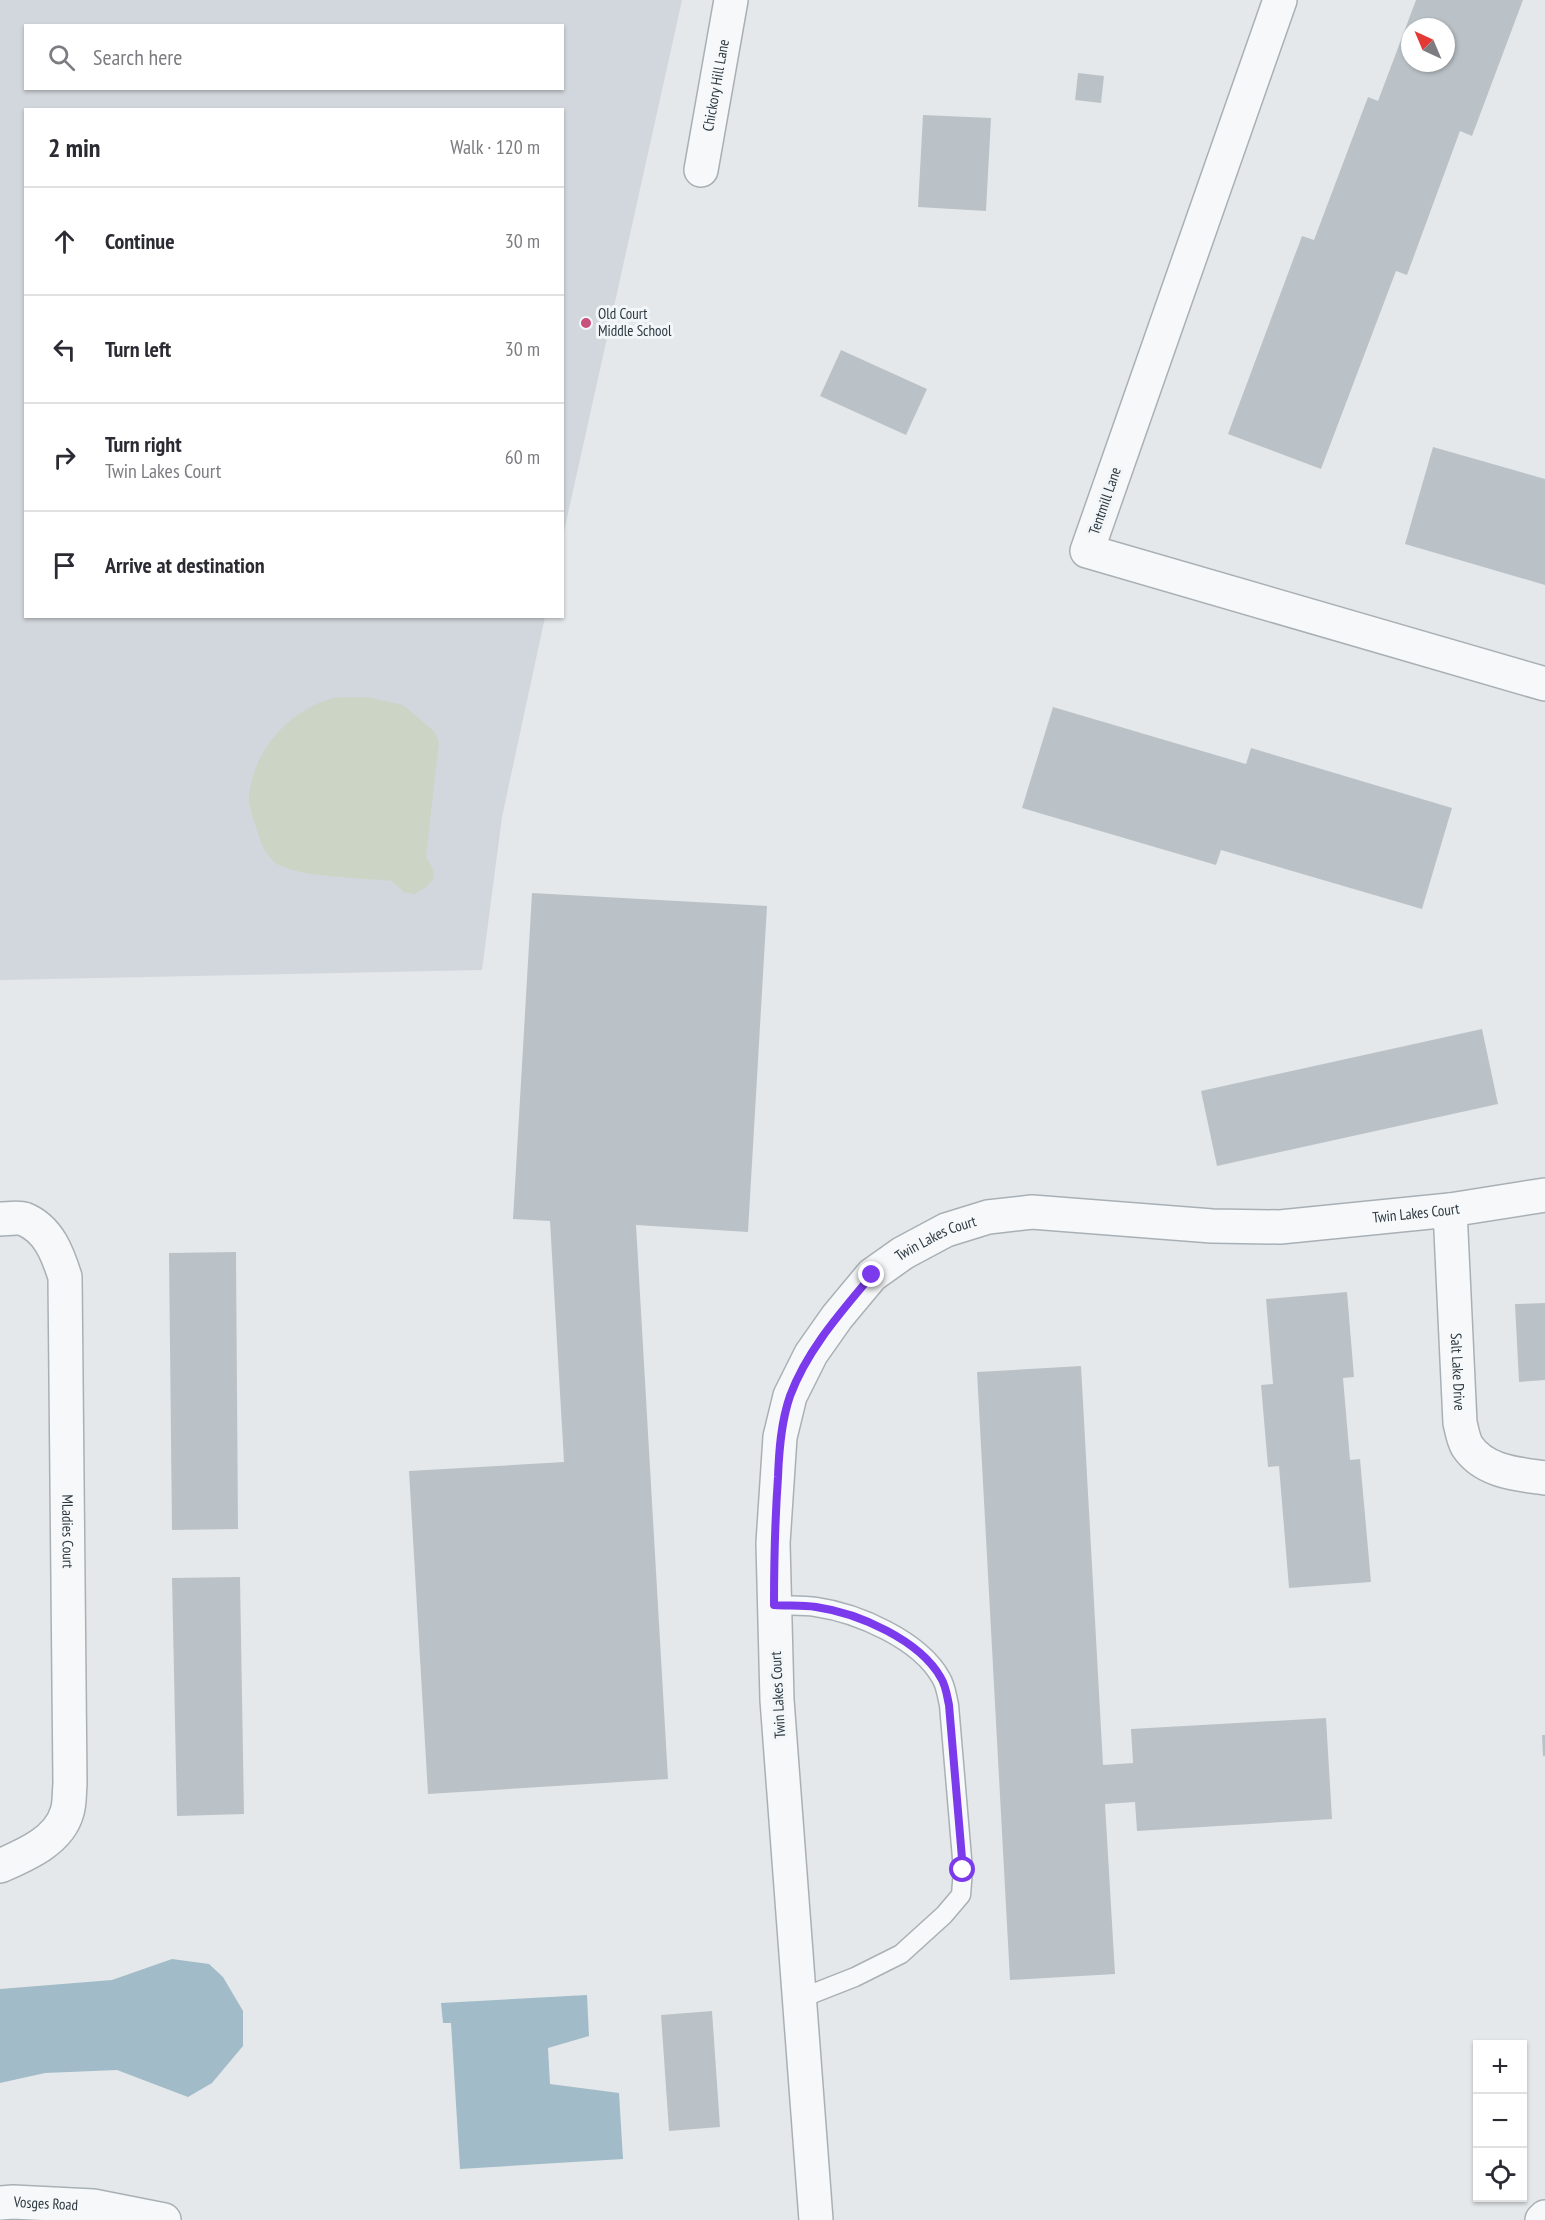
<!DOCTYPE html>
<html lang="en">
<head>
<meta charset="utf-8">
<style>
  body { margin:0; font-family:"PT Sans Narrow",sans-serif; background:#f2f2f3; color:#2b2b33 }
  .controls { position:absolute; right:18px; bottom:18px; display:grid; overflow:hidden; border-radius:0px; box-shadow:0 2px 4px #0004 }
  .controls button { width:54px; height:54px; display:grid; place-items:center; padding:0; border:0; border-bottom:2px solid #e1e1e2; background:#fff; color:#2b2b33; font:30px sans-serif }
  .compass { position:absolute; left:1401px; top:18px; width:54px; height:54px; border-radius:50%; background:#fff; box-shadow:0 2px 4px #0004; rotate:316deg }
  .stop { position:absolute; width:18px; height:18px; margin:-14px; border:4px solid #7c3aed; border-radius:50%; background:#fff }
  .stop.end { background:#7c3aed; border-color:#fff; box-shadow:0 2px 6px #0008 }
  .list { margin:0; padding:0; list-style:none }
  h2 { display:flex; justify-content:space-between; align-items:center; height:78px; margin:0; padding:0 24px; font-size:26px }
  h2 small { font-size:20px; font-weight:400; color:#7c7c81 }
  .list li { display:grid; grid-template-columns:39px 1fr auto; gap:18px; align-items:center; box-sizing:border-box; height:108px; padding:0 24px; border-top:2px solid #e1e1e2 }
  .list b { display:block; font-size:22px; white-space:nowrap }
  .list p { margin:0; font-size:20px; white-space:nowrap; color:#7c7c81 }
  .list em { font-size:20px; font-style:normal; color:#7c7c81 }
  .icon { flex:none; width:33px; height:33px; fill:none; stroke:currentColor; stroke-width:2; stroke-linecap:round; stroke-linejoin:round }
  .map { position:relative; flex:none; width:1545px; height:2220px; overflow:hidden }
  .search { position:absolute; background:#fff; box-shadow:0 2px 4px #0004; left:24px; top:24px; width:540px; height:66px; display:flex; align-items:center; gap:15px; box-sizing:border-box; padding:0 21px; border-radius:0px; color:#7c7c81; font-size:22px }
  .panel { position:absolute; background:#fff; box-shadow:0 2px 4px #0004; left:24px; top:108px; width:540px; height:510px; border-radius:0px }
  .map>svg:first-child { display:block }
  .built { fill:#d2d7dd; fill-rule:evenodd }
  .green { fill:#ccd4c5 }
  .water { fill:#a1bcc8 }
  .building { fill:#bbc2c7; fill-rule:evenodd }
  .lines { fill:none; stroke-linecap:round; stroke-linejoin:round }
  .service-casing { stroke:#a9b0b5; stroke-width:21 }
  .minor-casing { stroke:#a9b0b5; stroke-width:36 }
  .service { stroke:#f6f8f9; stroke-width:18 }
  .minor { stroke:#f6f8f9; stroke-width:33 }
  .route { stroke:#7c3aed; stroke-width:8 }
  .poi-dot { fill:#c7517a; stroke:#f3f6f8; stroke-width:2 }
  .labels { text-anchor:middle; stroke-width:6; stroke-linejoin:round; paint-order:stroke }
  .street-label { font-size:15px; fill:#2c3942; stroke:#f3f6f8 }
  .poi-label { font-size:15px; fill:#2c3942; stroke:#f3f6f8; text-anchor:start }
</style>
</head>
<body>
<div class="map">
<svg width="1545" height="2220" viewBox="0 0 1545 2220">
  <rect width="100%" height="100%" fill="#e4e8eb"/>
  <path class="built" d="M0,0H682L563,536L562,110H26V616L545,617L502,817L482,970L0,980ZM26,26H562V88H26Z"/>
  <path class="green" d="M367,697L403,705L434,731L439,742L426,856L433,870L434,878L426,887L415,894L404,892L392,881C364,878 301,877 279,865C265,857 260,841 256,827C253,818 248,805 249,795C254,750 288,712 330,699C341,696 355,698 367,697Z"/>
  <path class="water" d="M172,1959L209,1964L223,1977L243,2011V2046L212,2083L188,2097L117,2070L45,2073L0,2083V1989L112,1980Z
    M587,1995L589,2036L548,2048L550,2084L619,2093L623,2159L460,2169L451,2023H443L441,2003Z"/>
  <path class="building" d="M1416,0H1523L1472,136L1460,131L1407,275L1396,271L1321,469L1228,434L1302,236L1314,240L1368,97L1378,101ZM1410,27H1446V63H1410Z
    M1078,73L1104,76L1101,103L1075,100Z
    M923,115L991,118L986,211L918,207Z
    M841,350L927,389L906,435L820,396Z
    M1433,447L1545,479V585L1405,544Z
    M1053,707L1246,764L1251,748L1452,808L1422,909L1221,850L1216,865L1022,808Z
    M532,893L767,906L748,1232L636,1225L668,1779L428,1794L409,1471L564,1462L550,1221L513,1219Z
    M1482,1029L1498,1104L1217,1166L1201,1091Z
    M236,1252L238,1529L172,1530L169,1253Z
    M1347,1292L1354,1377L1343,1378L1350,1460L1360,1459L1371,1582L1289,1588L1279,1466L1268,1467L1261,1385L1273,1384L1266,1299Z
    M1545,1303V1380L1519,1382L1515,1304Z
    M1081,1366L1103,1765L1133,1763L1131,1729L1326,1718L1332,1819L1137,1831L1135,1802L1105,1804L1115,1974L1010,1980L977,1372Z
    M240,1577L244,1814L177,1816L172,1578Z
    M1542,1735H1545V1756H1543Z
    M712,2011L720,2127L669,2131L661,2015Z"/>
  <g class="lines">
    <defs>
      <path id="service" d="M774,1605C788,1606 802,1605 816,1607C858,1613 920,1640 941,1678C946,1686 947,1697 949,1705L963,1870L961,1895L944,1915L901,1954L855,1977L799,1999"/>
      <g id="minor">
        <path d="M1280,0L1087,551L1545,684"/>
        <path id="s1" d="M701,170L731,0"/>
        <path id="s2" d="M1450,1210L1460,1423C1462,1430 1463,1439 1467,1446C1484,1472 1517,1474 1545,1478"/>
        <path id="s3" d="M0,1219C7,1219 18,1217 24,1219C49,1229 58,1255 65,1277L70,1784C69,1793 70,1803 67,1812C59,1841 25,1855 0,1866"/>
        <path id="s4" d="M0,2203L13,2202L93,2206L164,2220"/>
        <path id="s5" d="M816,2220L777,1700L773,1543L780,1437L790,1396L811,1354L837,1317L872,1275L903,1253L946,1230L988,1217L1032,1212L1212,1226L1280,1227L1450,1210L1545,1195"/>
        <path d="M1542,2220L1545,2217"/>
      </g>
    </defs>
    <use href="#service" class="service-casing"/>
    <use href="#minor" class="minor-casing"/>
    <use href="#service" class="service"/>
    <use href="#minor" class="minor"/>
  </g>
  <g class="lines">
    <path class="route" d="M872,1275C841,1312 807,1350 790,1396C781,1422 779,1450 778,1477C775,1520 774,1562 774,1605C788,1606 802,1605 816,1607C858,1613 920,1640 941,1678C946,1686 947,1696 949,1705L963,1870"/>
  </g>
  <circle class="poi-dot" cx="586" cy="323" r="6"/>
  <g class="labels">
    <g class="street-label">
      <text dy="5" stroke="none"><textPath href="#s1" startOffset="86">Chickory Hill Lane</textPath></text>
      <text transform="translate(1105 501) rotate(-71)" y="5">Tentmill Lane</text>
      <text dy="5" stroke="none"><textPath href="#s5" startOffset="1534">Twin Lakes Court</textPath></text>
      <text dy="5" stroke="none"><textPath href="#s5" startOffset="1048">Twin Lakes Court</textPath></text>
      <text dy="5" stroke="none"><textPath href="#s2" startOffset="162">Salt Lake Drive</textPath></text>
      <text dy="5" stroke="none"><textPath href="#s3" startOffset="352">MLadies Court</textPath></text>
      <text transform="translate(778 1695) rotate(-93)" y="5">Twin Lakes Court</text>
      <text dy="5" stroke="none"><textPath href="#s4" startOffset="46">Vosges Road</textPath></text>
    </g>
    <g class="poi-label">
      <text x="598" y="319">Old Court<tspan x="598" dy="17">Middle School</tspan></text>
    </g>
  </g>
</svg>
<div class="controls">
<button>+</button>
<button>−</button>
<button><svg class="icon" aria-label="locate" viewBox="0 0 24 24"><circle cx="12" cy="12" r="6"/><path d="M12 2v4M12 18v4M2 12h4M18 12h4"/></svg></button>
</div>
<svg class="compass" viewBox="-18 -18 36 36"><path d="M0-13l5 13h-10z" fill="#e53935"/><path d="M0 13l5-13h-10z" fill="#7c7c81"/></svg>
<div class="stop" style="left:963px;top:1870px"></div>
<div class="stop end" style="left:872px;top:1275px"></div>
<div class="search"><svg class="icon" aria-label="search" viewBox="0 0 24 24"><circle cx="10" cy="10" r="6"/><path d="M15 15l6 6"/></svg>Search here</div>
<section class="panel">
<h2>2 min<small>Walk · 120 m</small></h2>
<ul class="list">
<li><svg class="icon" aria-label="ahead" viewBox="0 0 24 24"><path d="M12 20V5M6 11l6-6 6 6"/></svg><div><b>Continue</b></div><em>30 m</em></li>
<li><svg class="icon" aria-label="left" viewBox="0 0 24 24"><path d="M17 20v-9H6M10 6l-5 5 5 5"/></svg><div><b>Turn left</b></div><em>30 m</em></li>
<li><svg class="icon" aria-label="right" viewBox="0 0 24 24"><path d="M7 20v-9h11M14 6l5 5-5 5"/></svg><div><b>Turn right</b><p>Twin Lakes Court</p></div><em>60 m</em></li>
<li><svg class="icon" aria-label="arrive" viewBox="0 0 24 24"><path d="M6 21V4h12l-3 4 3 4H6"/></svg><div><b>Arrive at destination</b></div></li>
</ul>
</section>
</div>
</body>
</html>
